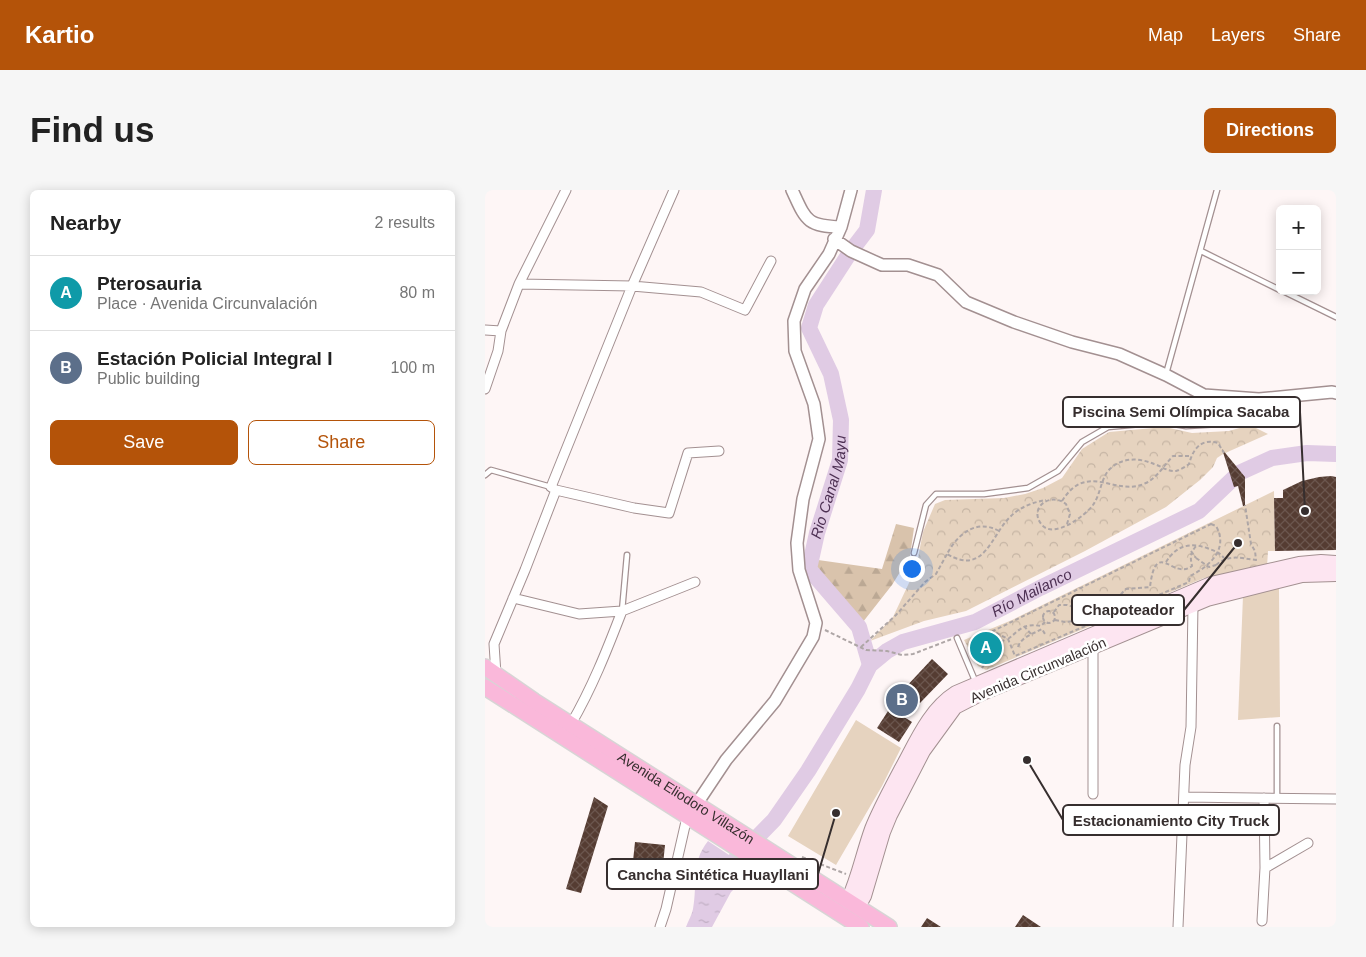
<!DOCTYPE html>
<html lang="en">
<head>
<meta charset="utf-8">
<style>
  body { margin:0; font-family:Helvetica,sans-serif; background:#f6f6f6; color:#222 }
  .controls { position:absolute; right:15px; top:15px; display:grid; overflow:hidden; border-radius:8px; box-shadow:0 2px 12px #0003 }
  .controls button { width:45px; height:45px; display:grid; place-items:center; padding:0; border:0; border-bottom:1px solid #e0e0e0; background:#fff; color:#222; font:25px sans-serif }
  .you { position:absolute; left:426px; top:378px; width:18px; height:18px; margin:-12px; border:4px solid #fff; border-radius:50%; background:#1a73e8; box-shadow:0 0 0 8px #1a73e833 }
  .badge { display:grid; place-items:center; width:32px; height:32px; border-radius:50%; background:#b45309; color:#fff; font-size:16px; font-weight:700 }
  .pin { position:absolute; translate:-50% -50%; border:2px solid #fff; box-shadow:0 1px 5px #0006 }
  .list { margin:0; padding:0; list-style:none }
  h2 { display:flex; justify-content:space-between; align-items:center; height:65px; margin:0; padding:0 20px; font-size:21px }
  h2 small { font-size:16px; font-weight:400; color:#767676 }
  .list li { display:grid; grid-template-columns:32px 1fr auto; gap:15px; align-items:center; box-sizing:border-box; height:75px; padding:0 20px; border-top:1px solid #e0e0e0 }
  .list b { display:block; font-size:19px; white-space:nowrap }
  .list p { margin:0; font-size:16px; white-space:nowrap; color:#767676 }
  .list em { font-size:16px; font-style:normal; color:#767676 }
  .actions { display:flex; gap:10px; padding:15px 20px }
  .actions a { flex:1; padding:11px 0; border:1px solid #b45309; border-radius:8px; text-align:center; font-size:18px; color:#b45309 }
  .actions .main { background:#b45309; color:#fff }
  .map { position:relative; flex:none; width:851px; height:737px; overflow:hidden; border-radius:8px }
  header { display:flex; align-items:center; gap:30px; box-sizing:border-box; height:70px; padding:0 25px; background:#b45309; color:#fff }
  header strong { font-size:24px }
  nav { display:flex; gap:28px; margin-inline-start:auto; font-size:18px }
  .intro { display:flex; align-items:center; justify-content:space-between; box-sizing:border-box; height:120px; padding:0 30px }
  h1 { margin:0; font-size:35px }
  .button { padding:12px 22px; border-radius:8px; background:#b45309; color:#fff; font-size:18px; font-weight:700 }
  main { display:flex; gap:30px; padding:0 30px }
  aside { flex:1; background:#fff; border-radius:8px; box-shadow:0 2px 12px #0003 }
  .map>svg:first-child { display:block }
  .forest { fill:url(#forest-firs) }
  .park { fill:url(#park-crowns) }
  .garden { fill:#e6d3bf }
  .water { fill:url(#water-ripples) }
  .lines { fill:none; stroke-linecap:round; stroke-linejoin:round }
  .river { stroke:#e0cbe4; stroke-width:16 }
  .building { fill:url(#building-cross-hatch) }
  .service-casing { stroke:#a39091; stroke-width:7 }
  .minor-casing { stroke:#a39091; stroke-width:11 }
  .tertiary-casing { stroke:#a39091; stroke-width:14 }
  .secondary-casing { stroke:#a39091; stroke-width:16 }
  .trunk-casing { stroke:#d7d5d5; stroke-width:18 }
  .path { stroke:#aea6a6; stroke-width:2; stroke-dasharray:4 2.5; stroke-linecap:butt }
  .service { stroke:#fff; stroke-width:4.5 }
  .minor { stroke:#fff; stroke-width:9 }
  .tertiary { stroke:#fff; stroke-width:11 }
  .secondary { stroke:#fde5f1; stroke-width:14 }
  .trunk { stroke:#fab8da; stroke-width:15 }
  .path-bridge { stroke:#aea6a6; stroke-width:2; stroke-dasharray:4 2.5; stroke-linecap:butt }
  .labels { text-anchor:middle; stroke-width:5; stroke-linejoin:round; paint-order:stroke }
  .street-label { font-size:14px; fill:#362e2e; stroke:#fff }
  .water-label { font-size:15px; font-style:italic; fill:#4d3053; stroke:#fff }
  .leader { fill:none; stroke:#362e2e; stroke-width:2 }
  .callout-dot { fill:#362e2e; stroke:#fff; stroke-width:2 }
  .callout { fill:#fff; stroke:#362e2e; stroke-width:2 }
  .callout-label { font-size:15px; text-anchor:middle; font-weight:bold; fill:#362e2e }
</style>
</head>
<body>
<header>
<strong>Kartio</strong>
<nav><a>Map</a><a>Layers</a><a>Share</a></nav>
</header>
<div class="intro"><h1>Find us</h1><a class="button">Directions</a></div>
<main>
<aside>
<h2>Nearby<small>2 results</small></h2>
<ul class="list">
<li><span class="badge" style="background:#0f9aa8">A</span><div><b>Pterosauria</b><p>Place · Avenida Circunvalación</p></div><em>80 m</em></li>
<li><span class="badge" style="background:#5c6f8a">B</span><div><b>Estación Policial Integral I</b><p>Public building</p></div><em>100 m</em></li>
</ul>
<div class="actions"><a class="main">Save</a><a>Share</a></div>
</aside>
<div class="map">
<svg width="851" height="737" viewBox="0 0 851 737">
  <defs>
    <pattern id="forest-firs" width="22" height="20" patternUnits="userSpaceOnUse" patternTransform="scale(1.25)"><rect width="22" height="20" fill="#d9c3ac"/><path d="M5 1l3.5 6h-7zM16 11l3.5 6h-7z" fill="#bba894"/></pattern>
    <pattern id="park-crowns" width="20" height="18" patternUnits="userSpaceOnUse" patternTransform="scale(1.25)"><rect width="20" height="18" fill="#e6d3bf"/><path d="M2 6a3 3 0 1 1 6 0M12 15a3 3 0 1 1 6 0" fill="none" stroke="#c6b5a4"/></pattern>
    <pattern id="water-ripples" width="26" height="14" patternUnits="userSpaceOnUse" patternTransform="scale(1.25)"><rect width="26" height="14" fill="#e0cbe4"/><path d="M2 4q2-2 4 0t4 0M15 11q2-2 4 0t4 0" fill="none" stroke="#c1afc4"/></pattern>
    <pattern id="building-cross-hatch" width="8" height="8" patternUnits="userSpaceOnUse" patternTransform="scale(1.25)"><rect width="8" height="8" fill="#553c32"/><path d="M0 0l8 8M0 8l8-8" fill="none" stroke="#6b564e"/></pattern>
  </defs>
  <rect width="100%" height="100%" fill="#fef6f6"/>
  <path class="forest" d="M411,334L429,338L425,366L407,395L374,437L324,379L326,369L397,379Z"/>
  <path class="park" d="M765,235L783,244L738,264L732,268L728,277L715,290L681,317L600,361L481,421L439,431L385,451L408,427L431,378L438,342L450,314L460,310L519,308L540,304L558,298L577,288L597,259L624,242L680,237L707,243L744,241Z
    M789,301L790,361H783L782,377L719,388L501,480L493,476L479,450L527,430Z"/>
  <path class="garden" d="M794,398L795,527L753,530L758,406Z
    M371,530L416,558L397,596L351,675L303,646Z"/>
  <path class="water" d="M223,651L268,681L246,702L227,737H201C203,731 207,725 208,719C213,693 205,674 223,651Z"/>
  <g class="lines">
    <g class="river">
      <path id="s1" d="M385,475L374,437L324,379L332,343L355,270L356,230L346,184L324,138L331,115L366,61L382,40L389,0"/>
      <path id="s2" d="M237,686L242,678L289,630L323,581L373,499L385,475L402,461L418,452L490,432L555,398L714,321L754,283L787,268L822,263L851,264"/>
    </g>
  </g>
  <path class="building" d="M737,259L760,287V316H758L753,296L749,297Z
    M846,286L851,287V360L790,361L789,308H798V300L817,291L834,287Z
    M447,469L463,484L435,513L419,499Z
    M405,518L427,532L414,552L392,538Z
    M109,607L123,616L96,703L81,699Z
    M150,652L180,655L176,694L146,690Z
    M538,725L556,737H530Z
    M442,728L456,737H436Z"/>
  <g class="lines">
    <defs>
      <path id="service" d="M716,61L795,100
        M798,101L851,127
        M681,184L732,0
        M0,285L6,280L66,297
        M429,363L441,315L451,304H499L543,298L573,281L597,252L623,237L677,232L701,236L751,233L766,210
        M137,421L142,365
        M472,448L491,493
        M792,536V609"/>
      <path id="minor" d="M189,0L147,96L66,297L71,300L149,318L184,323L203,263L234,261
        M34,94L147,96L216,102L260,120L286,71
        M0,140L16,141
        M0,199L13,161L16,141L34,94L81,0
        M28,408L94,424L137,421L210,392
        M11,484L9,454L40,380L71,300
        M86,534C107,498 122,460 137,421
        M608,604V457
        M700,607L851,609
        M780,678L823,653
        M777,731L780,678L779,608
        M175,737L181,719L202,627
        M693,737L700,575L706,537L708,415L706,411"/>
      <path id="tertiary" d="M307,0C321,30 321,36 356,37
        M349,49L366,61L397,75H423L453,85L481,112L529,132L587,152L634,164L681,185L719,205L774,209L847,202L851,203
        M211,615L241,570L290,511L328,447L331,433L314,380L312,353L318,309L334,249L329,214L310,161L309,131L320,99L344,64L356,37L366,0"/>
      <path id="secondary" d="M363,711C374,687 378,664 387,639C395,619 406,599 416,580C431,553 444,520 471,503L726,394L814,374L836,372L851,373
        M373,717L379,706L398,642L405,625L438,561L470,517L497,503L722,409L817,385L851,384"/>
      <g id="trunk">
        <path id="s3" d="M0,477L49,511L404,737"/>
        <path d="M0,497L376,737"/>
      </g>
    </defs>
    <use href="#service" class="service-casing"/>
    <use href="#minor" class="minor-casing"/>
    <use href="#tertiary" class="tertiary-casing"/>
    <use href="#secondary" class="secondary-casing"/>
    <use href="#trunk" class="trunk-casing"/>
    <path class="path" d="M577,311C603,270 630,308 661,293C673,287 679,275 688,266H706
      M582,334L585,324L581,314C564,301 543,319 557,335C569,349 600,326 608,315C616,304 616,286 626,278C638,267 655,268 669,274C676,276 683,282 691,281C695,280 700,277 704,274C708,259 716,248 733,253L739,263
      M726,334L731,336C744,359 725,376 705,386L704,392L530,466L523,449L508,441Z
      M514,341C491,328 472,345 462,364C500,386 505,346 526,326C535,317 549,312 561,310
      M706,361L711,368
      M681,372C691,356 704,352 722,358C730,361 734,362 739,368
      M731,375C744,364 755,368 771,370L770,361L766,354L760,315
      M594 422a6 6 0 1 1 12 0a6 6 0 1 1-12 0Z
      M558 427a6 6 0 1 1 12 0a6 6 0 1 1-12 0Z
      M569,422L574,415H582L595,419
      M605,424C630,424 626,413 641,399L665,397C671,347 688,391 707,376C705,366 705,363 712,355
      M570,430L580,432L589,431L591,432L596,426
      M539,436L546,444
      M340,440L381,460L402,461L417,465L428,464L467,449
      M523,449C536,439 538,433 556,436L561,431
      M376,457L411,425L440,392L451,384L462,364
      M533,457C536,447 548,444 557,439L560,444
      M497,478C504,466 508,454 522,449
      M317,667L361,684"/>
    <use href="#service" class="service"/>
    <use href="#minor" class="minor"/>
    <use href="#tertiary" class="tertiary"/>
    <use href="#secondary" class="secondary"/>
    <use href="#trunk" class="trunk"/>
    <path class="path-bridge" d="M711,368L724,377L731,375"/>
  </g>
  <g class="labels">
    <g class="street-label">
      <text transform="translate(553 480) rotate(-23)" y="5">Avenida Circunvalación</text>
      <text dy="5" stroke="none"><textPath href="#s3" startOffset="240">Avenida Eliodoro Villazón</textPath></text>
    </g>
    <g class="water-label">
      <text dy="5" stroke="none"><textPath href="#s1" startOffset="201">Rio Canal Mayu</textPath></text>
      <text dy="5" stroke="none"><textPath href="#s2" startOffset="438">Río Mailanco</textPath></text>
    </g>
  </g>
  <path class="leader" d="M820 321L815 222M753 353L699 420M542 570L578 630M351 623L333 684"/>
  <g class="callout-dot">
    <circle cx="820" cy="321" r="5"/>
    <circle cx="753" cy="353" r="5"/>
    <circle cx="542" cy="570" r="5"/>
    <circle cx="351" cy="623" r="5"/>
  </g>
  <g class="callout">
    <rect x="578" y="207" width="237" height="30" rx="5"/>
    <rect x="587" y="405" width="112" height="30" rx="5"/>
    <rect x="578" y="615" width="216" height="30" rx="5"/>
    <rect x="122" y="669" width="211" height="30" rx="5"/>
  </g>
  <g class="callout-label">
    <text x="696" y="227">Piscina Semi Olímpica Sacaba</text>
    <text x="643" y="425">Chapoteador</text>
    <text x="686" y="636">Estacionamiento City Truck</text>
    <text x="228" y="690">Cancha Sintética Huayllani</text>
  </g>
</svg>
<div class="controls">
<button>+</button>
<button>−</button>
</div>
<div class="you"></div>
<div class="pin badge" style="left:501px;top:458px;background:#0f9aa8">A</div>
<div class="pin badge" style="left:417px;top:510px;background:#5c6f8a">B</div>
</div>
</main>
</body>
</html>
